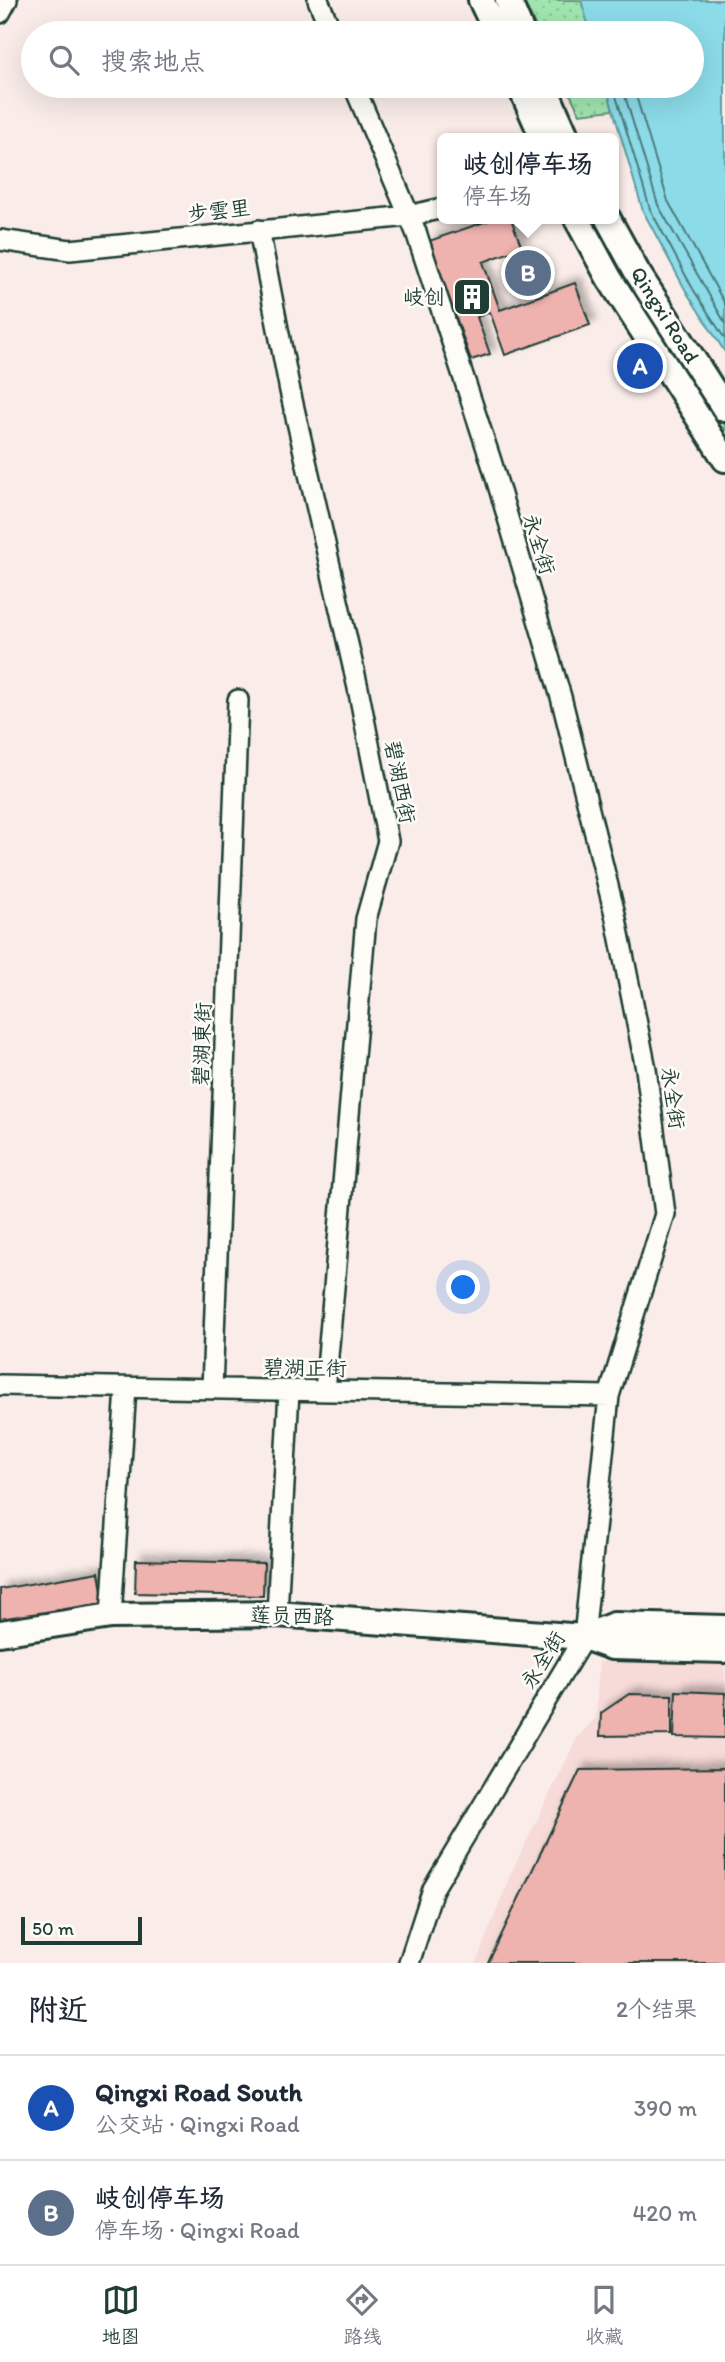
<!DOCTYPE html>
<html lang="zh">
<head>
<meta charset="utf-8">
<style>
  body { margin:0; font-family:Itim,"LXGW WenKai TC",sans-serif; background:#f6f6f7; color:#1f2937 }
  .scale { position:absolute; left:21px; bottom:18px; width:121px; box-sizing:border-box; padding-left:7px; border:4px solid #1f3d34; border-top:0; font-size:19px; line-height:24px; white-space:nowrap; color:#1f3d34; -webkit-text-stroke:5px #fdfcf7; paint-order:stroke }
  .you { position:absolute; left:464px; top:1288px; width:24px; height:24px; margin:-18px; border:5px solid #fff; border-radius:50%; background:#1a73e8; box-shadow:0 0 0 10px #1a73e833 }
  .badge { display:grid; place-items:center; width:46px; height:46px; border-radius:50%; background:#1f3d34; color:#fff; font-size:23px; font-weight:700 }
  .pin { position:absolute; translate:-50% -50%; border:4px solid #fff; box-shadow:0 2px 7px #0006 }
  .popup { position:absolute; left:437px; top:133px; width:182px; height:91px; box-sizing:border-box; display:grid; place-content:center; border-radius:10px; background:#fff; filter:drop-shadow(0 2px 5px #0005); font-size:23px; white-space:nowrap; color:#747a83 }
  .popup b { font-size:26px; color:#1f2937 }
  .popup::after { content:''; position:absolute; left:50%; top:100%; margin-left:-14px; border:14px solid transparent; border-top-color:#fff }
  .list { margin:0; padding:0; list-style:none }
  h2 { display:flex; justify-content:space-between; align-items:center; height:91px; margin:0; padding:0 28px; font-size:30px }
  h2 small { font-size:23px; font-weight:400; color:#747a83 }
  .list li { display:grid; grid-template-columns:46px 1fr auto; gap:21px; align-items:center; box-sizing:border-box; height:105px; padding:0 28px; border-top:2px solid #e0e1e3 }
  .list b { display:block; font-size:26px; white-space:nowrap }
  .list p { margin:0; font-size:23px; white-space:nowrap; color:#747a83 }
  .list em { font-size:23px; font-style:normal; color:#747a83 }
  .icon { flex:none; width:38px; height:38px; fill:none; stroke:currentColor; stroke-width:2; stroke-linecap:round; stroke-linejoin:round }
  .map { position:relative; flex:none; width:725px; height:1963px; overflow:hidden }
  .search { position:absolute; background:#fff; box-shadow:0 7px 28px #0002; left:21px; right:21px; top:21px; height:77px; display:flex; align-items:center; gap:18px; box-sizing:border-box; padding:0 24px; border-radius:38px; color:#747a83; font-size:26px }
  .sheet { height:301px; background:#fff }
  nav { display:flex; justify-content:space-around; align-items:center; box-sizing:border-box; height:98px; border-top:2px solid #e0e1e3; background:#fff; font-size:19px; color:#747a83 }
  nav a { display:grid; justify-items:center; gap:4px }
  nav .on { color:#1f3d34 }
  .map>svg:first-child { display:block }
  .built { fill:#f6dbd8 }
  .grass { fill:url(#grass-dots); stroke:#609272; stroke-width:2 }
  .water { fill:#8cdbe9; stroke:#609ca1; stroke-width:2 }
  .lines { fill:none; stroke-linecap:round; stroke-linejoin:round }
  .shore { stroke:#4b7c7c; stroke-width:2 }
  .building { fill:#eeb2af; stroke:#1f3d34; stroke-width:2; filter:url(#shadow) }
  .minor-casing { stroke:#1f3d34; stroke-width:24 }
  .major-casing { stroke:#1f3d34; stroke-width:30 }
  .minor { stroke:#fdfcf7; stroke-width:19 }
  .major { stroke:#fdfcf7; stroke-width:24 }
  .labels { text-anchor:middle; stroke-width:5; stroke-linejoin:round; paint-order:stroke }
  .street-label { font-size:21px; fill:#1f3d34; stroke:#fdfcf7 }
  .poi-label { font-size:21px; fill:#1f3d34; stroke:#fdfcf7; text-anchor:end }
</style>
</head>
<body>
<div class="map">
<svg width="725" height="1963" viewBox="0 0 725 1963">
  <defs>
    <pattern id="grass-dots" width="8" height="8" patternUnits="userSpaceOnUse" patternTransform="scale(1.75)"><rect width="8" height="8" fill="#a1e6b1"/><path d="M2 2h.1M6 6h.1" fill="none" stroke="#8ac699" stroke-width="1.8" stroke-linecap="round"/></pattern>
    <filter id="shadow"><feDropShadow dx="6" dy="-6" stdDeviation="3.5" flood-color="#0004"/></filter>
  </defs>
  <rect width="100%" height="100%" fill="#faede9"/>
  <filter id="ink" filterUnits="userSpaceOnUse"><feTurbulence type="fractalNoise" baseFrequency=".0143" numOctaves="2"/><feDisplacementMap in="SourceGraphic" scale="14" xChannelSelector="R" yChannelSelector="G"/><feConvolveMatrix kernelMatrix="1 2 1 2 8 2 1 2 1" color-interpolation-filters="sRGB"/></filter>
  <g filter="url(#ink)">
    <path class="built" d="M599,1662L725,1664V1963H476L511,1873L577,1738L596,1717Z"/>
    <path class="grass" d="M523,0H581L591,33H539Z
      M566,86H606L613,110L580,114Z
      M660,325L667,331L725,421V440L655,328Z"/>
    <path class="water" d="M581,0H725V352L687,293L643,211L606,86H692V33H590Z"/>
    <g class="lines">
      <path class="shore" d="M613,86L650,209L693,289L725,339
        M622,86L658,205L725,323
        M633,86L668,201L725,304"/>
    </g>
    <path class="building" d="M493,219H511L522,248L483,262L500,310L575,283L590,325L505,355L490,312L477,317L490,354L471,360L429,241Z
      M136,1560L264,1563L263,1596L135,1593Z
      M99,1572L104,1604L0,1622V1589Z
      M676,1691L725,1693V1738L674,1737Z
      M629,1694L672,1695V1735L600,1736L601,1713Z
      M725,1768V1963H488L580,1770Z"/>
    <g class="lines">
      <defs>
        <path id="minor" d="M318,0L332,33
          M0,13L7,0
          M354,86L416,232L491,461L561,697L615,914L646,1069L665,1214L609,1396L584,1637L433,1889L409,1963
          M259,230L290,391L358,688L388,841L366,919L325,1391
          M0,240L70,250L409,216L442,208
          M0,1385L609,1396
          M212,1389L238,700
          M277,1614L289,1391
          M111,1616L126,1388"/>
        <path id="major" d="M481,0L497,33
          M508,0L522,33
          M520,86L543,138
          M544,86L567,138
          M577,219L609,278L725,459
          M608,219L637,272L725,409
          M0,1633L111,1616L277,1614L584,1637L612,1647L725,1650
          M584,1637L614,1625L725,1628"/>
      </defs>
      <use href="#minor" class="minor-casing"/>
      <use href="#major" class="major-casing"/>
      <use href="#minor" class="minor"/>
      <use href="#major" class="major"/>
    </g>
  </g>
  <defs>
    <symbol id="building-square" viewBox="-11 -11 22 22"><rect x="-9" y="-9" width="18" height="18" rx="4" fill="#1f3d34" stroke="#fdfcf7"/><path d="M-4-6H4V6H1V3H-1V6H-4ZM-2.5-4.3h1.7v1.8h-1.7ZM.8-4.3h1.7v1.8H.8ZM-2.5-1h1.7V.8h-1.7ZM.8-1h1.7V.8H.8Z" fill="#fff"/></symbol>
  </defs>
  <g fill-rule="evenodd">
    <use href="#building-square" x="450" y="275" width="44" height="44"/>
  </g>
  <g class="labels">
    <g class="street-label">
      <text transform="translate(219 211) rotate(-6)" y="7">步雲里</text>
      <text transform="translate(665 315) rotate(58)" y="7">Qingxi Road</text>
      <text transform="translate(539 544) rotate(73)" y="7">永全街</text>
      <text transform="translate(400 782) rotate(79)" y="7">碧湖西街</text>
      <text transform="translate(202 1044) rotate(-88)" y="7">碧湖東街</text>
      <text transform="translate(673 1098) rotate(82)" y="7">永全街</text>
      <text transform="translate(305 1368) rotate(1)" y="7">碧湖正街</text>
      <text transform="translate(292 1616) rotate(2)" y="7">莲员西路</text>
      <text transform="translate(543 1660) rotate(-58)" y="7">永全街</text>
    </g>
    <g class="poi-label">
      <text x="445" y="304">岐创</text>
    </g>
  </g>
</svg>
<div class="scale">50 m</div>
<div class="you"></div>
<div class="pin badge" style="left:640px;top:366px;background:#1a4fb4">A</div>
<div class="pin badge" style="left:528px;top:273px;background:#5c6f8a">B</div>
<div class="popup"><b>岐创停车场</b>停车场</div>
<div class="search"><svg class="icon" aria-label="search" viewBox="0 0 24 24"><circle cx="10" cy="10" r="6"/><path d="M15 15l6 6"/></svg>搜索地点</div>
</div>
<section class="sheet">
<h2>附近<small>2个结果</small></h2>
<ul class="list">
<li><span class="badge" style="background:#1a4fb4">A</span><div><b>Qingxi Road South</b><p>公交站 · Qingxi Road</p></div><em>390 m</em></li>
<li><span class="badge" style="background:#5c6f8a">B</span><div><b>岐创停车场</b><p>停车场 · Qingxi Road</p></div><em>420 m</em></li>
</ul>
</section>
<nav>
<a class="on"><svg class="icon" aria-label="map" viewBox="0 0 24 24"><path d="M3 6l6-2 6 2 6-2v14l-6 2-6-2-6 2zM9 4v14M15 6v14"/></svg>地图</a>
<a><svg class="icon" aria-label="directions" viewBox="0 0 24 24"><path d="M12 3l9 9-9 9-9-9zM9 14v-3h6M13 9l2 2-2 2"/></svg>路线</a>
<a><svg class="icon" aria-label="saved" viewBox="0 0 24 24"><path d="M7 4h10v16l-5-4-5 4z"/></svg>收藏</a>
</nav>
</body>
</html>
